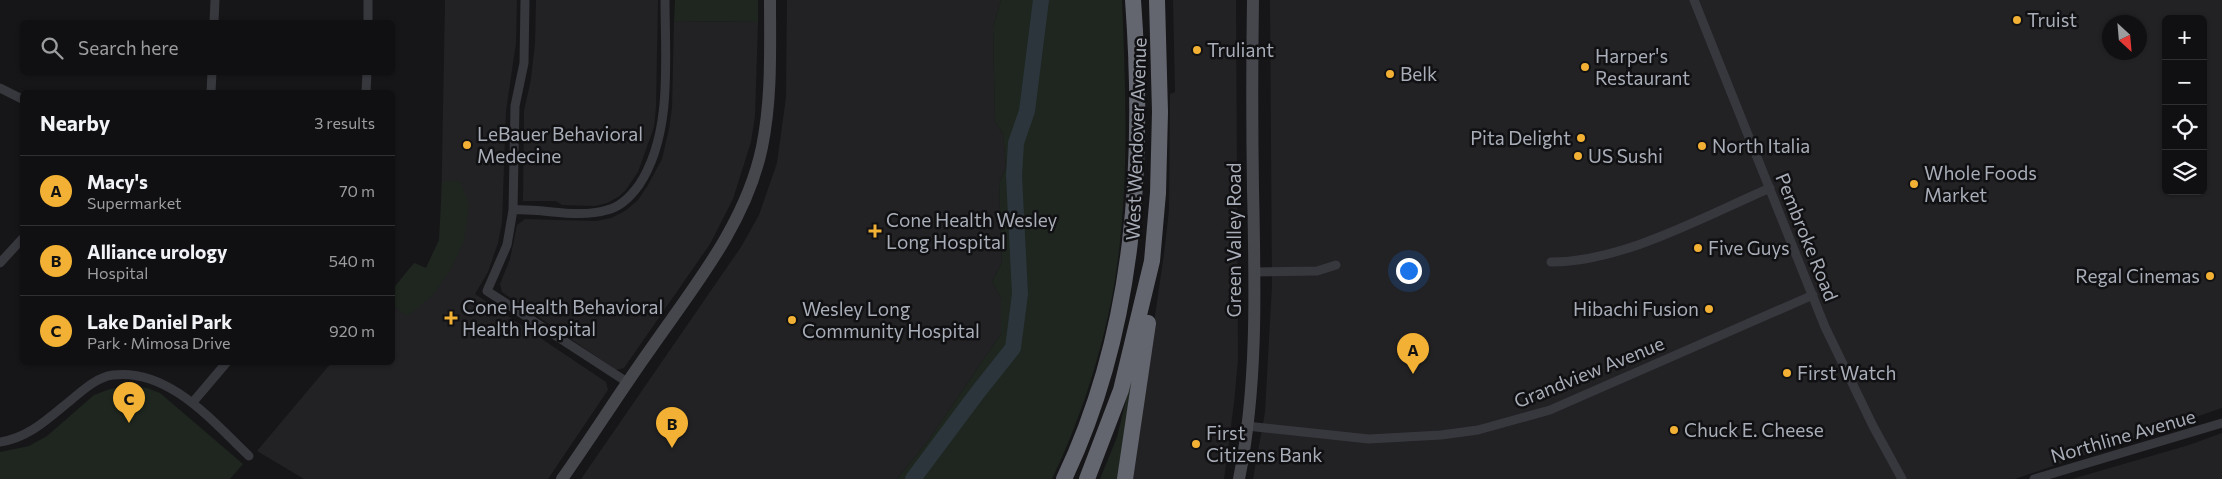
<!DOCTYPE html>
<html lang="en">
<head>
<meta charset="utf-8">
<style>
  body { margin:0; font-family:Commissioner,sans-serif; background:#19191b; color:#f1f3f6 }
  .controls { position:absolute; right:15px; top:15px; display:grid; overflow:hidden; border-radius:8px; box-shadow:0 1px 4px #0004 }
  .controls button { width:45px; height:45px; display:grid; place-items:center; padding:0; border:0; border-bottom:1px solid #303032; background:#101012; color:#f1f3f6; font:25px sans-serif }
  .compass { position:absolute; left:2102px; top:15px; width:45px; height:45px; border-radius:50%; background:#101012; box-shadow:0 1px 4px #0004; rotate:154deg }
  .you { position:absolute; left:1408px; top:270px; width:18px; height:18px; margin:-12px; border:4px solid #fff; border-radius:50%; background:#1a73e8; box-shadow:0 0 0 8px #1a73e833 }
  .badge { display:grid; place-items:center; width:32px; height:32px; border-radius:50%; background:#f2b134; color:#111; font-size:16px; font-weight:700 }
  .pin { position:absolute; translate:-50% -41px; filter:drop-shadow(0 1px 2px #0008) }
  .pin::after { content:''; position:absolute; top:26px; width:18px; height:15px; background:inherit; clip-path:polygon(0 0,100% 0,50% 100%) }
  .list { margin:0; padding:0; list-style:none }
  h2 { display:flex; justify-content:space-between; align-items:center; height:65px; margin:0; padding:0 20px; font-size:21px }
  h2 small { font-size:16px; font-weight:400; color:#9c9d9f }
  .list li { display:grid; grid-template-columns:32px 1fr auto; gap:15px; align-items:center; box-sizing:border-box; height:70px; padding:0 20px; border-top:1px solid #303032 }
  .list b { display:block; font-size:19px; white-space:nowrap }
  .list p { margin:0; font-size:16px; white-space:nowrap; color:#9c9d9f }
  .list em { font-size:16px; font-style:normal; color:#9c9d9f }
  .icon { flex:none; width:28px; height:28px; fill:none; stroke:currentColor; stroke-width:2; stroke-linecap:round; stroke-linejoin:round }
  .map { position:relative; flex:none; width:2222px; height:479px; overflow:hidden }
  .search { position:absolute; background:#101012; box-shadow:0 1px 4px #0004; left:20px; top:20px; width:375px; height:55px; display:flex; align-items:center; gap:12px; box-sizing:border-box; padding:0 18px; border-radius:8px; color:#9c9d9f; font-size:19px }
  .panel { position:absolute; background:#101012; box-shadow:0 1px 4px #0004; left:20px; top:90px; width:375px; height:275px; border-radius:8px }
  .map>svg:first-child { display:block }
  .built { fill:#222225; fill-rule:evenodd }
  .green { fill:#1e261f }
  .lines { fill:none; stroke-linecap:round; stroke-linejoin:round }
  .river { stroke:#2c353c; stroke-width:16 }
  .street { stroke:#37383d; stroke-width:9 }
  .secondary { stroke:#45474d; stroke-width:12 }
  .highway { stroke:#63666e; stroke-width:16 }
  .poi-dot { fill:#f2b134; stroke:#111113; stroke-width:2 }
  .labels { text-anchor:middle; stroke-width:5; stroke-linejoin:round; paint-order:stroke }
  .poi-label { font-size:19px; fill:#a8adb8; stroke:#111113; text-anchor:start }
  .street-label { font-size:19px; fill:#a8adb8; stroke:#111113 }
</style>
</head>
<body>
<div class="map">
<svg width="2222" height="479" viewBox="0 0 2222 479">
  <rect width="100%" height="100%" fill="#161618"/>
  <path class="built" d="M445,0H517L516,43L506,111L502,222L498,243L488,272L475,294L606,382L608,390L548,479H304L257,451L331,363L392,362L393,289L414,263L426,268L439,240L441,218Z
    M536,0H658L656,107L654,127L638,172L625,191L618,197L607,203L595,206L562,205L556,201H523L524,111L531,79L535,43Z
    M787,0H1001L993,28L995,121L1003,134L1006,167L999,183L1002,263L992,281L1001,298V334L928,441L897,479H581L741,247L759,215L777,163L786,97Z
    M1173,0H1236L1238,359L1234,403L1224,479H1131L1164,254L1169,210L1170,94L1175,92Z
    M1270,0H2222V408L2015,479H1253L1265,412L1272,285ZM2166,19H2203V191H2166ZM2110,22H2140V52H2110Z
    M674,21L758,22L755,116L751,142L733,199L710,244L624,368L616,370L502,292L500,284L510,259L517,225L525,219L596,221L611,218L625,211L638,200L648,185L662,159L669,129L672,108Z
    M2222,433V479H2072L2189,445Z"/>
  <path class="green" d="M675,0H758V22L674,21Z
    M1001,0H1122C1126,97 1130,196 1113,292C1101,355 1080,421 1052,479H897L928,441L1001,334V298L992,281L1002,263L999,183L1006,167L1003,134L995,121L993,28Z
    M460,181L469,205L464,241L452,267L433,295L408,316L393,306V289L414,263L426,268L439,240L442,182Z
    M1133,371L1118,479H1100L1117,437Z
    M130,386L147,388L160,393L243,464L230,479H0V452L29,446L47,436L94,395L110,389Z"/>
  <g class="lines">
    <path class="river" d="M913,479L978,392L1013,348L1020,294L1014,176L1016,143L1027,111L1041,0"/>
    <path class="street" d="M525,0L524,63L515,106L513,210L507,245L487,291L627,382
      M1694,0L1825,327L1873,426L1902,479
      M214,22L215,0
      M368,22V0
      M0,88L22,99
      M211,92L212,72
      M366,92L367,72
      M513,210C543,208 577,219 607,210C621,207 631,196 639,185C673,134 665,59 665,0
      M1551,262C1623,262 1705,216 1770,188
      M0,263L22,239
      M1254,272L1317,271L1336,265
      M193,402L227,362
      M1247,426L1369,439L1441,435L1478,430L1550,410L1813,295
      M0,442C29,438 50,417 71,400C83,390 97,377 113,375C169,368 213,422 249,456
      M2034,479L2222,423"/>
    <path class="secondary" d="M562,479C591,438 618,395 647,354C691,290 746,225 762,147C772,98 770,49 770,0
      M1239,479C1258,385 1255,285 1253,189C1252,126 1252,63 1253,0"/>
    <path class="highway" d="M1064,479C1135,330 1145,163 1133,0
      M1087,479L1121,390L1152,261L1158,193L1160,112L1157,0
      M1125,479L1148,323"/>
  </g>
  <g class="poi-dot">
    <circle cx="2017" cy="20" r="5"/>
    <circle cx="1197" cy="50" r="5"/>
    <circle cx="1585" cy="67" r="5"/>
    <circle cx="1390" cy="74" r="5"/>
    <circle cx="1581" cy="138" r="5"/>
    <circle cx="467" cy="145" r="5"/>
    <circle cx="1702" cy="146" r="5"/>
    <circle cx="1578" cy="156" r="5"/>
    <circle cx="1914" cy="184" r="5"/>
    <path d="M872.5 223.5h5v5h5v5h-5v5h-5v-5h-5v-5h5z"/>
    <circle cx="1698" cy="248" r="5"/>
    <circle cx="2210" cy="276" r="5"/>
    <circle cx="1709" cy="309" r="5"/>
    <path d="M448.5 310.5h5v5h5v5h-5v5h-5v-5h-5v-5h5z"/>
    <circle cx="792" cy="320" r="5"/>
    <circle cx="1787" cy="373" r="5"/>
    <circle cx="1674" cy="430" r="5"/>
    <circle cx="1196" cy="444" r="5"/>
  </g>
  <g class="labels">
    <g class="poi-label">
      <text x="2027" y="27">Truist</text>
      <text x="1207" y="57">Truliant</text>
      <text x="1595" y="63">Harper's<tspan x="1595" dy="22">Restaurant</tspan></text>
      <text x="1400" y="81">Belk</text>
      <text x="477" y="141">LeBauer Behavioral<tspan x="477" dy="22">Medecine</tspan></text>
      <text x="1571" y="145" text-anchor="end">Pita Delight</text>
      <text x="1712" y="153">North Italia</text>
      <text x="1588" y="163">US Sushi</text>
      <text x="1924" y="180">Whole Foods<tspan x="1924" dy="22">Market</tspan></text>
      <text x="886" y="227">Cone Health Wesley<tspan x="886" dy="22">Long Hospital</tspan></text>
      <text x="1708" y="255">Five Guys</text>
      <text x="2200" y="283" text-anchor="end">Regal Cinemas</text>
      <text x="462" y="314">Cone Health Behavioral<tspan x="462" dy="22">Health Hospital</tspan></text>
      <text x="802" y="316">Wesley Long<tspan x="802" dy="22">Community Hospital</tspan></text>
      <text x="1699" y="316" text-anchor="end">Hibachi Fusion</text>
      <text x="1797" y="380">First Watch</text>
      <text x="1684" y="437">Chuck E. Cheese</text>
      <text x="1206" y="440">First<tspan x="1206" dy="22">Citizens Bank</tspan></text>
    </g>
    <g class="street-label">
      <text transform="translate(1136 139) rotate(-88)" y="7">West Wendover Avenue</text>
      <text transform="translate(1807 237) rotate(68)" y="7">Pembroke Road</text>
      <text transform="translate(1234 240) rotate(-90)" y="7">Green Valley Road</text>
      <text transform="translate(1589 372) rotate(-22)" y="7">Grandview Avenue</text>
      <text transform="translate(2123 436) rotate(-16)" y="7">Northline Avenue</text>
    </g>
  </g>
</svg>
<div class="controls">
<button>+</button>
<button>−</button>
<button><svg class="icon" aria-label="locate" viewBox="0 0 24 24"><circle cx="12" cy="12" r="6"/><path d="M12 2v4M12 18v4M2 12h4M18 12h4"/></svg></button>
<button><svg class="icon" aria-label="layers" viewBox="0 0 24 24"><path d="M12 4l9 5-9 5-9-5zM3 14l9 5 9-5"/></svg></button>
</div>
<svg class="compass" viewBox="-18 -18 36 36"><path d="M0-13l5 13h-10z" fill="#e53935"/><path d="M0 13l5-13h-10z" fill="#9c9d9f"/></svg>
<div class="you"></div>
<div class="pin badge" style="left:1413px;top:374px">A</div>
<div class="pin badge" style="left:672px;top:448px">B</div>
<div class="pin badge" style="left:129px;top:423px">C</div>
<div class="search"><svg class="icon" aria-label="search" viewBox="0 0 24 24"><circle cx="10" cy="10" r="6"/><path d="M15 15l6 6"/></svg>Search here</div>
<section class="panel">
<h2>Nearby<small>3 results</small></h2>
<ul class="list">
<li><span class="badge">A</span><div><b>Macy's</b><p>Supermarket</p></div><em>70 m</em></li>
<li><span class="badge">B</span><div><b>Alliance urology</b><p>Hospital</p></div><em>540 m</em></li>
<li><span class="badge">C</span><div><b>Lake Daniel Park</b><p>Park · Mimosa Drive</p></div><em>920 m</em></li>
</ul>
</section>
</div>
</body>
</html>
